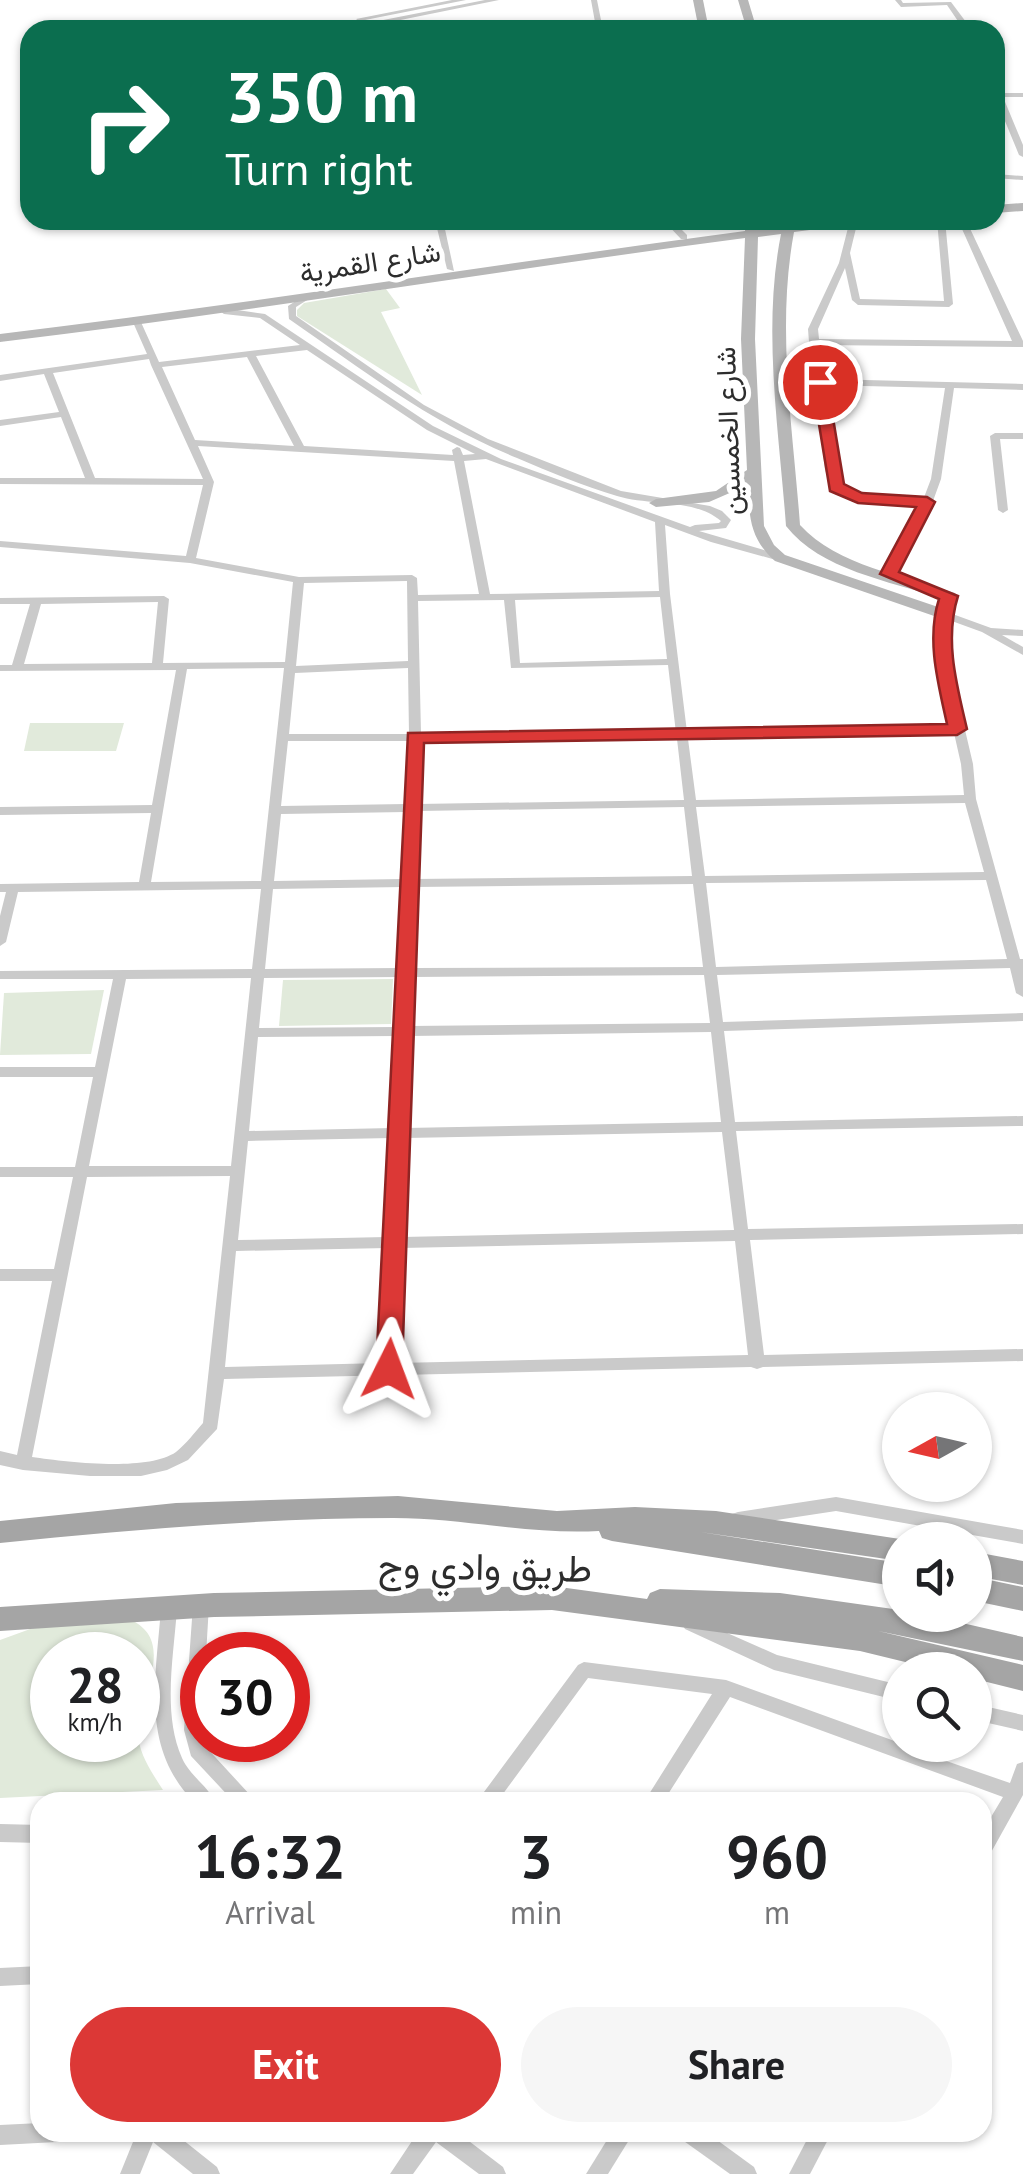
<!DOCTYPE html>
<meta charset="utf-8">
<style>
body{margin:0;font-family:"PT Sans",Vazirmatn,sans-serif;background:#f6f6f6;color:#202124;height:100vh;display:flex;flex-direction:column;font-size:38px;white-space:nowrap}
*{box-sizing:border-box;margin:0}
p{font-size:32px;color:#757577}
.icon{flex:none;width:55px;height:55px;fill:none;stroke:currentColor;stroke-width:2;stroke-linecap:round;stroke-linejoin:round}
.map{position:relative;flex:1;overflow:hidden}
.drawer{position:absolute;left:30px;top:1792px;width:962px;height:350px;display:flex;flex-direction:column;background:#fff;border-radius:30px;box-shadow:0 2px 8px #0004}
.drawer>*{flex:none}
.hud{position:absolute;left:20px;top:20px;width:985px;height:210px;border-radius:30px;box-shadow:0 2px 8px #0004;background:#0b6e4f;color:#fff;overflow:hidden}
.needle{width:65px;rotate:262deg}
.fabs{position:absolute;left:882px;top:1392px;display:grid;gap:20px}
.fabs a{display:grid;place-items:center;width:110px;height:110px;border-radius:50%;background:#fff;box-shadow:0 2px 8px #0004;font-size:50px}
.speed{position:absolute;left:30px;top:1632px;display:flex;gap:20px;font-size:50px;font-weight:700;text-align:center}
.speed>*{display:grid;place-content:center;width:130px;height:130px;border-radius:50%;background:#fff;box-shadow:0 2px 8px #0004;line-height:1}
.speed small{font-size:25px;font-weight:400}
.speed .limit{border:15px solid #d22;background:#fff;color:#111}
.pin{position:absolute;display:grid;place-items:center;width:85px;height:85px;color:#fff;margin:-42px;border:5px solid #fff;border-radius:50%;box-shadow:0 2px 10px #0007}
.me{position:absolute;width:110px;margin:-55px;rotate:3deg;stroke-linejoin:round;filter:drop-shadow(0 0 8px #0008)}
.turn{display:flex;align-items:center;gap:35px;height:210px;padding:0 40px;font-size:45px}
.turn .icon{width:130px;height:130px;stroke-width:2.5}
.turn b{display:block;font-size:70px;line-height:85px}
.eta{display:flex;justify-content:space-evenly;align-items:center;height:170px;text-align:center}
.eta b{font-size:60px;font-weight:700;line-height:70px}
.action{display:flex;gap:20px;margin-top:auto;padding:20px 40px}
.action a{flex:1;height:115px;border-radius:60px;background:#dc3836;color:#fff;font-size:40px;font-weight:700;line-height:115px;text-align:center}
.action a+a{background:#f6f6f6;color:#202124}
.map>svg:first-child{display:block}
.green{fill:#e1eadb;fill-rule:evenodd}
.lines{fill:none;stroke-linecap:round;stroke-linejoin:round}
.street{fill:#cacaca;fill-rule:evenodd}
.secondary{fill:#b7b7b7;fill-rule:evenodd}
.primary{fill:#a5a5a5;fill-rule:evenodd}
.route{fill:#dc3836;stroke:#8f2423;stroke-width:2.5}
.labels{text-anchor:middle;stroke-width:10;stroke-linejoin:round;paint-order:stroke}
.far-street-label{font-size:28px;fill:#2d2d2d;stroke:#fff}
.near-street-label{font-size:38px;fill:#2d2d2d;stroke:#fff}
</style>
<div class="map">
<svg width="1023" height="2174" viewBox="0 0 1023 2174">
<rect width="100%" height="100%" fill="#fff"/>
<g class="green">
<polygon points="386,289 400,308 381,312 422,395 297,316 297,310 304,303"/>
<polygon points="30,723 124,723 116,751 24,751"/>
<polygon points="393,979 391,1024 279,1026 283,980"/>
<polygon points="104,990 91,1054 0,1055 4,993"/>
<path d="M131 1620C180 1643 134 1702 139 1741 141 1757 154 1776 163 1790L0 1798V1640L33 1628ZM52 1655H138V1740H52Z"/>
</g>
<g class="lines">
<g class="street">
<polygon points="452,0 466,0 365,20 368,23 485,0 499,0 366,27 356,19"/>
<polygon points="591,0 597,0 603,30 597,30 596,26 562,30 595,22"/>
<polygon points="895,0 901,0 903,3 951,2 972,30 964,30 947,5 901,7"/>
<polygon points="995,84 998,84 1002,93 1023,93 1023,97 1003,97 1023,145 1023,157 1019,155 995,97"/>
<polygon points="995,174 1023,176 1023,180 995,178"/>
<polygon points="435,220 443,220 454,271 447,269"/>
<polygon points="508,220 519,220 511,224"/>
<polygon points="663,220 672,220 687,235 687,239 681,239"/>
<path d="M850 220H858L850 253 860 299 944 301 937 220H945L953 304 949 307 858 305 852 300 845 268 818 329 819 339 1012 341 958 220H966L1023 341V347L819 345 824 379 1023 384V390L954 388 941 479 925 523 894 574 889 577 884 574 915 523 921 506 858 501 831 487 825 470 809 342 808 329 839 263ZM824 385 945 388 931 479 923 500 860 495 840 485 835 470Z"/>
<path d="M305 295 312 297 296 307V316L424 405 488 439 621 491 710 506 722 511 731 520 726 528 699 531 784 556V560H776L711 542 665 525 670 594 687 732 952 726 938 666 939 612H947L991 628 1023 630V636L1002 635 1023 647V655L982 632 949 620 950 666 973 764 976 799 1020 959H1023V997L1016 993 1010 968 717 975 723 1022 1023 1013V1021L724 1031 735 1122 1023 1116V1126L736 1131 748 1229 1023 1224V1234L750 1240 764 1355 1023 1349V1361L763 1367 757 1369 751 1367 224 1379 217 1429 188 1460 167 1470 141 1476H90L23 1470 0 1465V1451L17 1455 52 1281H0V1269H54L73 1177H0V1167H75L93 1077H0V1067H95L113 979H0V971L252 969 261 889 18 892 6 942 0 946V916L6 892H0V884L139 882 151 813 0 815V807L152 805 176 670 0 671V665H12L30 604H0V598L164 596 169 599 163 663 285 662 293 582 190 563 0 547V541L186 556 203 485 0 484V478H85L61 417 0 426V420L59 412 44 374 0 381V375L147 354 132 320 136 317 140 320 159 362 300 345 260 318 224 314 220 311 224 308 265 314 433 426 501 459 690 527 695 525 719 523 721 521C694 498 649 506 617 496 583 486 550 472 517 458 429 422 366 372 289 319L288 306ZM307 350 427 430 475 454 463 455 460 448 457 447 452 450 453 455 304 446 256 356ZM247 357 294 446 195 440 162 367ZM149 359 151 365 203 479 95 478 53 373ZM198 446 454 461 479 594 418 595 417 578 412 575 299 577 196 558 214 482ZM486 459 655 522 659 591 490 594 464 461ZM407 581 408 661 296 666 304 583ZM660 597 667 659 520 663 515 600ZM504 600 511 668 668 665 676 733 421 734 418 601ZM158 602 152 663 24 664 41 604ZM284 668 261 881 151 882 187 669ZM408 668 409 734H289L295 673ZM954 733 961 764 964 795 696 800 688 739ZM677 739 684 800 418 804 421 741ZM288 741H409L406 804 281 806ZM965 803 984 872 705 876 696 807ZM684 807 692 876 415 879 418 811ZM406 812 403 879 274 881 281 814ZM986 880 1007 959 716 967 706 883ZM693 884 703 967 412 968 415 887ZM403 887 399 968 265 969 273 889ZM704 975 710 1023 410 1026 412 977ZM399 977 396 1027 259 1028 264 978ZM251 978 231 1166H89L126 979ZM711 1032 721 1122 406 1128 409 1036ZM396 1036 392 1128 249 1131 258 1037ZM722 1132 734 1230 402 1237 406 1138ZM391 1138 387 1237 238 1240 248 1141ZM230 1176 203 1423C195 1432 186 1444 176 1452 147 1472 67 1462 32 1457L87 1177ZM735 1241 748 1355 397 1363 401 1248ZM387 1248 382 1363 225 1367 236 1251Z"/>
<polygon points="995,433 1023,433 1023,439 1000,439 1008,510 1003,513 998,510 990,436"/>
<polygon points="836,1497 1023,1530 1023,1544 836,1511 738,1526 732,1524 730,1519 732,1514 738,1512"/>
<polygon points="201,1598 207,1600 209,1605 206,1655 202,1655 202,1740 205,1746 251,1796 254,1802 234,1802 191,1756 184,1730 193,1605 195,1600"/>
<path d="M169 1601 175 1603 177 1608C174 1655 162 1713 182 1758 190 1776 208 1786 215 1802H194C140 1747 156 1678 161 1608L163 1603Z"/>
<polygon points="691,1617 777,1655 900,1685 900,1701 774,1670 685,1629 682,1624 685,1619"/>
<polygon points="584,1662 726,1680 900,1743 900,1745 1010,1783 1017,1764 1023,1762 1023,1795 989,1856 982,1858 982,1832 1003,1797 730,1697 663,1802 644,1802 712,1694 588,1678 497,1802 478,1802 481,1796 578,1665"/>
<polygon points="975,1704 1023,1715 1023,1731 975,1720"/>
<polygon points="0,1824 40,1825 40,1843 0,1842"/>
<polygon points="40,1966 40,1984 0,1986 0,1968"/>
<polygon points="40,2123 40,2132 67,2132 64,2139 57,2142 0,2145 0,2125"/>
<polygon points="137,2132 173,2132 217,2167 220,2174 193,2174 153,2142 140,2174 120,2174"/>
<polygon points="418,2132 457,2132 503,2167 506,2174 479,2174 436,2142 413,2174 390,2174"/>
<polygon points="612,2132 634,2132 608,2174 586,2174"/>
<polygon points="678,2132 706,2132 754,2167 757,2174 730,2174 681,2139"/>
<polygon points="811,2132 832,2132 810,2174 789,2174"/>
</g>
<g class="secondary">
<polygon points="693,0 703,0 709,30 699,30"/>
<polygon points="738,0 748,0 757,30 747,30"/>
<polygon points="1023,203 1023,211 995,213 995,205"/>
<path d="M746 220H758V229L783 226 784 220H796L795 224 863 220 857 224 794 232C776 329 793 428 800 525 837 566 905 576 955 593L957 596 949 617H937L775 561C750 539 749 517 748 485L709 502 656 507 649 503 656 499 716 491 747 470 741 339 745 238C496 271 249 312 0 342V334C249 304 497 264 745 231ZM781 234C762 330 779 429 786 526 820 570 890 581 940 598L938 607 785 555 774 545 764 526 755 339 758 237Z"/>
</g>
<g class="primary">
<path d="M398 1496 557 1511 635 1507 716 1511 900 1539 904 1540H900V1561L700 1532 900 1563V1587L612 1541 602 1538 599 1531C530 1535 463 1518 394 1518 262 1518 131 1530 0 1543V1521L176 1503Z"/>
<polygon points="975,1552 1023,1561 1023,1585 975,1576"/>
<polygon points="975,1577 1023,1587 1023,1611 975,1601"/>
<polygon points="552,1586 647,1599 650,1593 660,1589 780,1593 900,1610 900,1615 927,1615 1023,1637 1023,1661 878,1631 1023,1665 1023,1691 975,1679 975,1670 938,1670 860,1651 552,1610 214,1617 0,1631 0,1607 214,1593"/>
</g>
</g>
<path class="route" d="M820 377 827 382 844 484 862 493 927 497 935 502 899 572 958 596C944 640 957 686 967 729L957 735 424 743 402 1369 398 1376H380L376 1369 408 733 947 724C938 683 926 639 939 599L880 574 916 507 858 503 830 491 812 382Z"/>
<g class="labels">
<g class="far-street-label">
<text transform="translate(370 262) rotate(-9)" y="10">شارع القمرية</text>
<text transform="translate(728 431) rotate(-92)" y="10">شارع الخمسين</text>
</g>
<g class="near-street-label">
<text transform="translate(485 1567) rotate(1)" y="13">طريق وادي وج</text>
</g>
</g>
</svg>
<div class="fabs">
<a><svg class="needle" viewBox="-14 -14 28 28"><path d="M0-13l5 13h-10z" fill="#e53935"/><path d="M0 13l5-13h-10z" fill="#757577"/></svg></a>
<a><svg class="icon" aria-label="sound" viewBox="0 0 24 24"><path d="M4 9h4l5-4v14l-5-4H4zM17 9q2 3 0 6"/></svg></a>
<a><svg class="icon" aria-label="search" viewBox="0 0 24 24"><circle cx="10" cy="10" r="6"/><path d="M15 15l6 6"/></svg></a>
</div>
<div class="speed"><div>28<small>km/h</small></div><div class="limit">30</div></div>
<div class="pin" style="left:820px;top:382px;background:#d93025"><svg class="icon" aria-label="arrive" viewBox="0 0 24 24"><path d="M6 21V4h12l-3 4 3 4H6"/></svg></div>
<svg class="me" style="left:389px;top:1369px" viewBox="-20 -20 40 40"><path d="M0-17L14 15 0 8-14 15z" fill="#dc3836" stroke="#fff" stroke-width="4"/></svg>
<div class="hud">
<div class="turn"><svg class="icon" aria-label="right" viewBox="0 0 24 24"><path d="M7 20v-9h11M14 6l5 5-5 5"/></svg><div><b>350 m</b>Turn right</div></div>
</div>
<section class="drawer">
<div class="eta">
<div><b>16:32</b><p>Arrival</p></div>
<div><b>3</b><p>min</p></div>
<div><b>960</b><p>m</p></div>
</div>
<div class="action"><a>Exit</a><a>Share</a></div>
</section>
</div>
